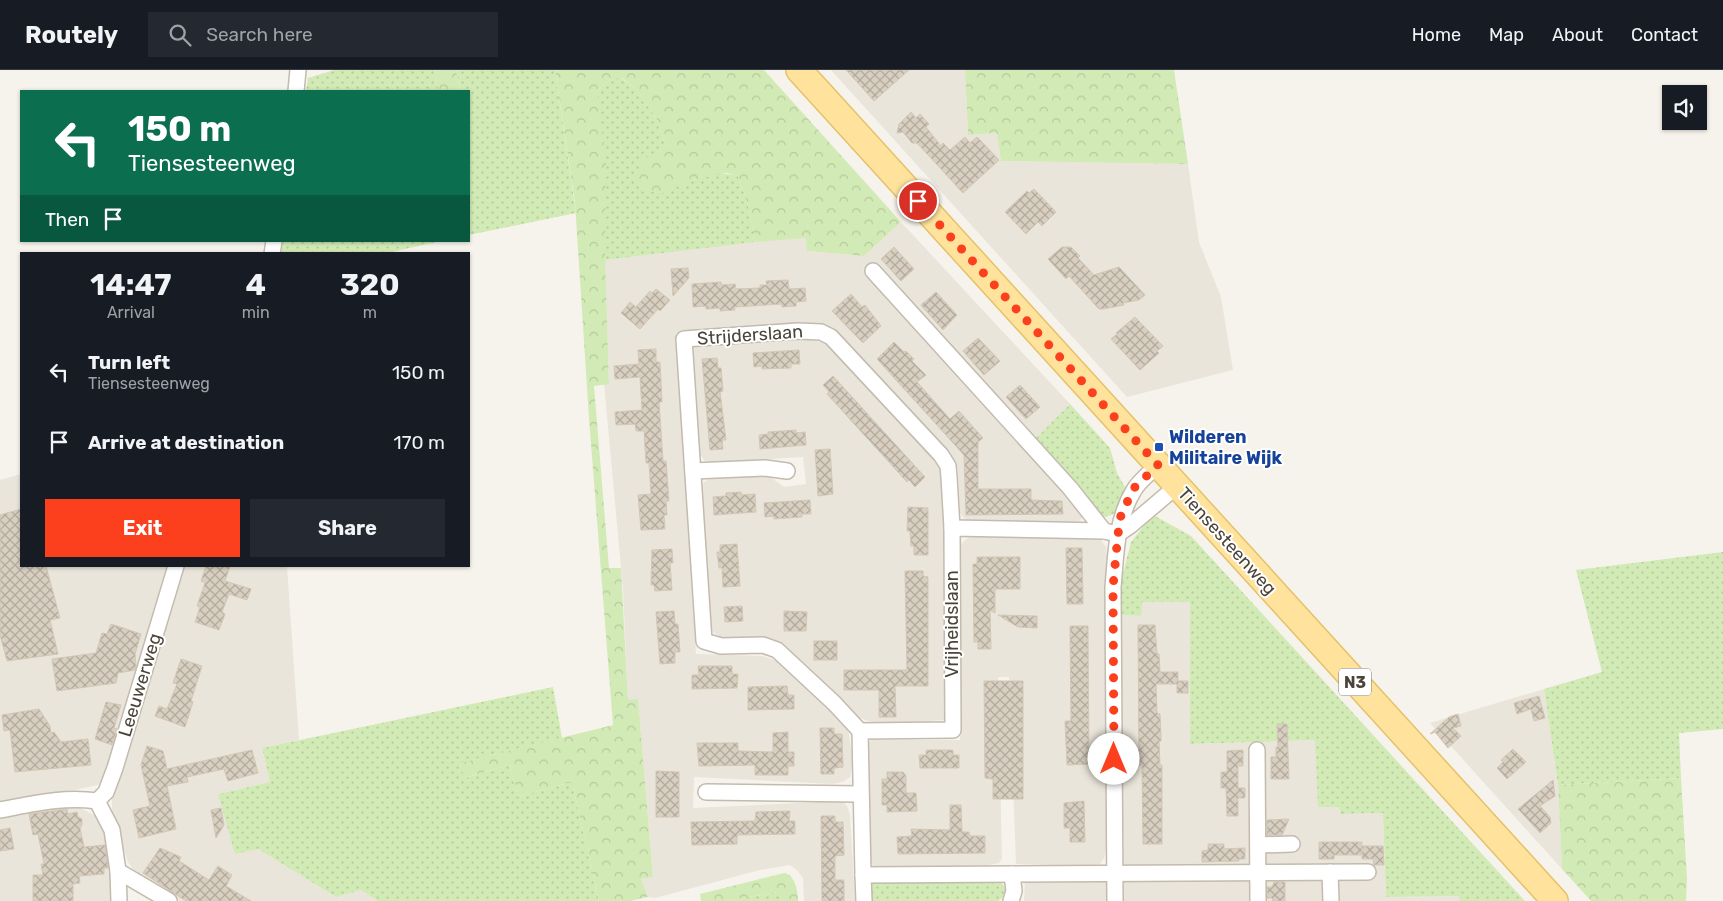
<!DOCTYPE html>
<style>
body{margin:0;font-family:Rubik,sans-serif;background:#242831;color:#f1f3f6;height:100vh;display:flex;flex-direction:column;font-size:19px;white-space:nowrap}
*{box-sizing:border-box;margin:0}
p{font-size:16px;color:#9ea1a6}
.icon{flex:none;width:28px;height:28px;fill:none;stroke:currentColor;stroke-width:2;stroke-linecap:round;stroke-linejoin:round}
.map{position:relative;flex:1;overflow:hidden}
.panel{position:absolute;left:20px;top:182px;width:450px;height:315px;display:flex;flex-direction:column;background:#171b24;border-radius:0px;box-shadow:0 1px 4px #0004}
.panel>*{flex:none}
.hud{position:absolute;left:20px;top:20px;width:450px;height:152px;border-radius:0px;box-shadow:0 1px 4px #0004;background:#0b6e4f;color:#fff;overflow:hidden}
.buttons{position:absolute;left:1662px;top:15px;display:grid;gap:10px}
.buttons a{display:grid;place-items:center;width:45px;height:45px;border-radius:0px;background:#171b24;box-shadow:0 1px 4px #0004;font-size:25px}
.pin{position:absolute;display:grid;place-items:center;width:42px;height:42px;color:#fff;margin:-21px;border:2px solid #fff;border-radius:50%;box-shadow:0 1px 5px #0007}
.me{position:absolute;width:55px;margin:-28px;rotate:0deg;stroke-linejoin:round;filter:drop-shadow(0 0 4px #0008)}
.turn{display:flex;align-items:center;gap:18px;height:105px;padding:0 25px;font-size:22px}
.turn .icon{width:65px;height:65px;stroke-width:2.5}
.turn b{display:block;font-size:35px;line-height:42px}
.then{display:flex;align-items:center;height:48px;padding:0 25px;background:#0003;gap:10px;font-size:19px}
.eta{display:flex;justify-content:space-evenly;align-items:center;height:85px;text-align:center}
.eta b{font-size:30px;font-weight:700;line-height:35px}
.primary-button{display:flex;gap:10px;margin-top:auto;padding:10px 25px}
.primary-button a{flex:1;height:58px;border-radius:0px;background:#fc3f1d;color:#fff;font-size:20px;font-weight:700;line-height:58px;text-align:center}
.primary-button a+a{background:#242831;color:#f1f3f6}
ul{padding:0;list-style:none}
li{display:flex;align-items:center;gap:15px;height:70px;padding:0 25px}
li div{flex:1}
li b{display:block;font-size:19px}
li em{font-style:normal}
header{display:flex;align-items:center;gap:30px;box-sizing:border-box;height:70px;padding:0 25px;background:#171b24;border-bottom:1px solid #363941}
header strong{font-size:24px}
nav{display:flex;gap:28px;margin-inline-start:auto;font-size:18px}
.search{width:350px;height:45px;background:#242831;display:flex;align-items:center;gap:12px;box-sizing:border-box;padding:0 18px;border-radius:0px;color:#9ea1a6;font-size:19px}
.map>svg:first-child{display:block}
.residential{fill:#eae5da}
.grass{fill:url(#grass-dots)}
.forest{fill:url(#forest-crowns)}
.building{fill:url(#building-cross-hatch);stroke:#d3c7b4}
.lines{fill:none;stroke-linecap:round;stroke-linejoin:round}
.street-casing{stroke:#c2bbae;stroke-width:18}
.primary-casing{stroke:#e6c16a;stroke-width:28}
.street{stroke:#fff;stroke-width:15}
.primary{stroke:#ffe39c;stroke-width:25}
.route{stroke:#fc3f1d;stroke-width:9;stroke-dasharray:0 16.2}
.transit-dot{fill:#1a4fb4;stroke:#fff;stroke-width:2}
.labels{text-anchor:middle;stroke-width:4;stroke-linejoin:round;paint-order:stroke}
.shield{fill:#fff;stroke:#817c74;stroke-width:1}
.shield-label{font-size:16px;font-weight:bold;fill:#4b4439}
.street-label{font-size:18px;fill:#4b4439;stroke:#fff}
.transit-label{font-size:18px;font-weight:bold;fill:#164399;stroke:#fff;text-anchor:start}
</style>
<header>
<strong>Routely</strong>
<div class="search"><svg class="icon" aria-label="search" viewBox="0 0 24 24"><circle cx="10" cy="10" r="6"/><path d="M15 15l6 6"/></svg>Search here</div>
<nav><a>Home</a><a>Map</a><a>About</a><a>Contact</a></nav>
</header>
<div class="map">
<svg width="1723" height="831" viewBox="0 0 1723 831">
<defs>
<pattern id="grass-dots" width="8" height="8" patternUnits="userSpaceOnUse" patternTransform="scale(1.25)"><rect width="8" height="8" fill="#d2eab5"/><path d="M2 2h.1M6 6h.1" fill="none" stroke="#b6ca9c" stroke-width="1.8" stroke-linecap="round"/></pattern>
<pattern id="forest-crowns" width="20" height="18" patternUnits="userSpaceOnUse" patternTransform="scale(1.25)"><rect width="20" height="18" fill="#d2eab5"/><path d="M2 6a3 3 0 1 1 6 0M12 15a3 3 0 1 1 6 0" fill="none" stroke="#b6ca9c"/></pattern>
<pattern id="building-cross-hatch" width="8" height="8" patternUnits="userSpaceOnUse" patternTransform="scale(1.25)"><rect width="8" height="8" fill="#d8cfc1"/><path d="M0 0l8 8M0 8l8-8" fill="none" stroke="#b1aa9e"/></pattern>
</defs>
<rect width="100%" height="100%" fill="#f6f3ec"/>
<g class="residential">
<polygon points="831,0 965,0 968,65 997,63 1001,91 1188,94 1199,172 1221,227 1233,300 1127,327"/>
<polygon points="901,152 1070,334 1034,370 872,193 863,200 1056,410 1079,438 1083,446 1080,451 1070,453 970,452 964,448 960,443 958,400 955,391 836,260 819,253 676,263 696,584 762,586 777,591 833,639 848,658 853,693 850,707 843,712 832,714 694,707 693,738 842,731 847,736 850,745 855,831 804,831 803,808 797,800 790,795 760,800 655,828 648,827 641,809 653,807 638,630 628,631 623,519 604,314 609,314 605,190 747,172 807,167 807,181 864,186"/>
<polygon points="790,268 809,269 825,273 921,374 934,389 941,402 944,451 944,650 882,654 868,651 856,646 783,576 775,571 725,570 713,562 709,552 700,422 704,412 713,407 766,404 784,417 806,414 803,387 719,392 705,391 698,382 691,281 698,274"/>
<polygon points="21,404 21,496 171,496 104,707 98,715 84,718 0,734 0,410"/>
<polygon points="1094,466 1101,470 1106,477 1107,487 1108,770 1104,788 1100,794 1091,796 1016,794 1009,607 998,607 1002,789 999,793 989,795 886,798 873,796 870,790 866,674 872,670 960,670 958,481 962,473 969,467"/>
<polygon points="183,496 287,496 299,670 262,678 270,712 218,724 258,779 336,827 361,820 378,831 180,831 146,811 133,799 128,792 112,744 112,725"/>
<polygon points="1141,532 1190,532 1190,674 1315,670 1339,737 1340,744 1383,743 1386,827 1460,826 1460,831 1124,831 1121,545 1141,546"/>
<polygon points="1544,619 1558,715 1562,799 1430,653"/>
<polygon points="58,734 76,736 96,746 105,761 112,799 113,831 0,831 0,746"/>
<polygon points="1025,810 1106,811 1106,831 1024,831"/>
</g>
<g class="grass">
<polygon points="334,0 434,0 439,21 306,21 308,8"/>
<polygon points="456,0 555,0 576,143 469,165 469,21 451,21 460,20"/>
<path d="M611 8H621L636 19 659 52 665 75 662 123C685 113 713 99 738 106 746 127 753 149 754 172L605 190 597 21Z"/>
<polygon points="283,171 441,171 383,184 281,184"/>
<polygon points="1070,334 1110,378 1117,403 1125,417 1114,444 1106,447 1101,446 1034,370"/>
<polygon points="1155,446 1191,466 1525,831 1460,831 1459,826 1386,827 1383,743 1340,744 1339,737 1318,737 1315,670 1190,674 1190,532 1142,532 1141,546 1121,545 1120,515 1131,472 1150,448"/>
<polygon points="1723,482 1723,659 1679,663 1681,708 1558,715 1544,619 1602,602 1576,500"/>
<polygon points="553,617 562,668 460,693 465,708 509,695 519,726 572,712 599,831 378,831 361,820 336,827 258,779 235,784 218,724 270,712 262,678"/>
<path d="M875 812H1000C1008 818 1007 826 998 831H866L869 816Z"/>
<polygon points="778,822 783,831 725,831"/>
</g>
<g class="forest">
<polygon points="434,0 456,0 460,20 439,21"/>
<path d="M555 0H764L901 152 864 186 807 181 806 168 754 172C753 150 746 127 738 106L727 103 693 110 662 123 642 121 635 108 642 91 665 75 659 52 636 19 622 8H611L597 21 606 93 605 182 609 314 594 316 609 498H621L628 630 638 629 653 807 641 809 648 827 630 831H599L572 712 519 726 509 695 464 708 460 693 613 655 589 348 575 133Z"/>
<polygon points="965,0 1174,0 1188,94 1001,91 997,63 968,65"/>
<polygon points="1681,708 1687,809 1686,831 1591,831 1562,799 1558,715"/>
<path d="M784 803C795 804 798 821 798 831H783L778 822 725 831H701L700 824Z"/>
</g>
<g class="building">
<polygon points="846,0 909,0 874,31"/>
<polygon points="911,42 916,48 920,44 929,54 926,57 941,76 943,73 950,80 965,67 970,73 977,67 999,90 963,123 917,73 912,73 903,62 897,63 899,54"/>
<polygon points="1034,119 1056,142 1042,156 1038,152 1026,164 1005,142 1027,121 1029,123"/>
<polygon points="894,177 914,199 901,211 881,189"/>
<polygon points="1062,177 1071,177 1080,186 1078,188 1094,205 1119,197 1145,225 1139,230 1123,233 1124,235 1103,239 1099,239 1069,206 1066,209 1048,189"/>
<polygon points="688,198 689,208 673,226 671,199"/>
<polygon points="788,210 789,219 805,218 806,231 796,232 796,236 782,237 782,234 734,237 735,240 720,241 720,238 706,239 706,236 693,237 692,214 721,212 722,215 735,214 736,219 760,218 760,215 767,215 766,211"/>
<polygon points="656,219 670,230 660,241 658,239 640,259 621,243 630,232 636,237 650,221 652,223"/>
<polygon points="936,222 957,245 943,260 921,235"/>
<polygon points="851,224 862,237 865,235 881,256 863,273 832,241"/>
<polygon points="1135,247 1163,276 1157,281 1159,283 1140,300 1111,269 1117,264 1116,263"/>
<polygon points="978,268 1000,291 984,305 963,281"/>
<polygon points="894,272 904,282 906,281 914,289 912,291 926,305 917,312 950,349 959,341 983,368 978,372 978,419 1031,419 1031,430 1062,431 1063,444 966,445 964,385 877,289"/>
<polygon points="656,279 656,292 660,292 662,332 659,332 663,391 666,391 669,431 666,431 667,445 664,445 665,459 641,460 638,425 651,424 649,393 646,393 644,361 636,361 635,354 616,355 615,342 642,340 640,307 615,309 614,296 639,294 638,280"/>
<polygon points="799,280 800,294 791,294 791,298 762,299 762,296 754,297 753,283"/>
<polygon points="717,288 718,298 721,298 723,321 720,322 726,370 722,370 723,379 710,380 702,289"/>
<polygon points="833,306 925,407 915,417 909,410 907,412 827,324 829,322 823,315"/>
<polygon points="1020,315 1040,337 1026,349 1006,327"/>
<polygon points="796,360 796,363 805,362 806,375 760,379 759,365 768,364 768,362"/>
<polygon points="830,379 833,424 818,426 815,380"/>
<polygon points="741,422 742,425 755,424 756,442 714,445 713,427 726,426 726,423"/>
<polygon points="810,430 811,444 802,444 802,447 774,449 774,446 765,447 764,433"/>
<polygon points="908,437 928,438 928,485 914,485 914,476 911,476 910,461 907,461"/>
<polygon points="21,439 21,496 46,496 60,548 50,550 58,584 7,591 0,565 0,445"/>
<polygon points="737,474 740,516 723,517 722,498 719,498 717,482 720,482 720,475"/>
<polygon points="1066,478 1082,478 1083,534 1067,534"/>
<polygon points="672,479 673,493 670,493 672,520 655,521 654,515 651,515 652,480"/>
<polygon points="977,487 1020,487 1020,519 995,519 995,543 990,540 991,579 978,579 978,572 974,572 973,494 977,494"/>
<polygon points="206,496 230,496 225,511 251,519 247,530 229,524 222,542 225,544 219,560 195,552 200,537 197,536 205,513 201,511"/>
<polygon points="905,501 923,501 923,506 928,507 928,616 895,616 896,647 879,647 879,620 844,620 844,600 907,600"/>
<polygon points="742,536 743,551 725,552 724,537"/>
<polygon points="674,541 675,554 678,554 680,582 675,582 675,593 660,594 656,542"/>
<polygon points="784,541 807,542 806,561 784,561"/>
<polygon points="998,545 1037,546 1037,558 1018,557"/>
<polygon points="111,554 141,564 135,584 136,596 135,600 118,603 116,613 57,621 52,589 96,583 102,563 107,564"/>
<polygon points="1138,555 1155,555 1157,584 1159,584 1160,602 1178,602 1178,611 1188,611 1188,623 1177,623 1177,614 1156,614 1157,643 1160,644 1161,665 1161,671 1159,671 1160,695 1162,695 1162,774 1143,774 1142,695 1139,695"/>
<polygon points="1070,556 1088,556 1089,694 1067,695 1065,651 1071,651"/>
<rect x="814" y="571" width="23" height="19"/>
<polygon points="181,589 202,596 191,631 193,632 185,657 155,646 159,636 167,639 177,614 173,613"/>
<polygon points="698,596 732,596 732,604 738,604 737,618 692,619 692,605 699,605"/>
<polygon points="984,611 1023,611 1023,729 993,729 993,709 985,708"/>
<polygon points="787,616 788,625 794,625 794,639 748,640 748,617"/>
<polygon points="1539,626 1545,648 1534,651 1531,639 1517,644 1514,633"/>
<polygon points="106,632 121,635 114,658 117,659 112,675 95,669"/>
<polygon points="39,639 50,656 51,663 54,662 61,672 88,669 91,695 15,702 10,660 4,661 2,645"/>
<polygon points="1458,644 1461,656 1453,658 1461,666 1448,678 1435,662 1430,664 1449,647"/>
<polygon points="1277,654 1287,654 1289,709 1271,709 1271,687 1276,687 1276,677 1278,677"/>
<polygon points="820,658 834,658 834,664 842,664 843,697 834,698 834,704 821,704"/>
<polygon points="788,662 788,682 794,682 794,696 788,696 788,705 755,705 755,695 699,696 697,673 738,673 738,681 773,682 773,663"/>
<polygon points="147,676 163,681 167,699 252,680 258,703 228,711 224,699 187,707 188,712 167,716 176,759 139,768 133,740 150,736 141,695"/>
<polygon points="1513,679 1526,692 1507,709 1497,698 1503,692 1501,690"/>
<polygon points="926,680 953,680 953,685 959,685 959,698 920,698 919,685 926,685"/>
<polygon points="1243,680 1243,696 1238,696 1238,718 1245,718 1245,728 1238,728 1238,746 1227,746 1226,718 1221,718 1221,702 1227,702 1227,681"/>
<polygon points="656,701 679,702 679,747 656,747"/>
<polygon points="887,702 903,702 906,706 906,723 916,723 917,741 887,742 887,735 882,735 882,709 887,709"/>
<polygon points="1553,710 1555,726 1540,736 1550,747 1551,753 1540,763 1518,739"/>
<polygon points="1084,731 1085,772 1070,772 1070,758 1064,758 1064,733"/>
<polygon points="950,735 961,735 962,762 969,762 970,766 985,766 985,783 898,784 897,767 912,766 911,759 950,760"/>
<polygon points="221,738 224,755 216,768 211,740"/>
<polygon points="67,739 68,744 77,742 78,747 82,749 82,755 80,758 84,777 105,775 108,798 104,798 104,804 79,806 80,813 73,814 73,831 33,831 33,805 43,805 41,794 44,794 38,764 33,765 29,744"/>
<polygon points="790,741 789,751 795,751 795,764 737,765 737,774 692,775 691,752 755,751 756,742"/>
<polygon points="821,746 835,746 835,752 843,752 844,785 835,786 835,810 844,810 844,831 822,831"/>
<polygon points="1289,749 1282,765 1267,765 1267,750"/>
<polygon points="10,758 14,779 0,781 0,760"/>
<polygon points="1319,772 1362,772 1361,785 1334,785 1334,789 1319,789"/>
<polygon points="1208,774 1224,774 1224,779 1245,778 1245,789 1239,789 1239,791 1202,792 1202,781 1208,780"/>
<polygon points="1362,776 1383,776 1384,795 1374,795 1373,789 1362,789"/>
<polygon points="160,778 181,787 179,791 209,810 218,796 232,805 226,816 251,831 186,831 143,803"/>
<polygon points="1274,812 1285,812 1285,831 1273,831 1272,828 1267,828 1267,817 1272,817"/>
</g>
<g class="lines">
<g class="street-casing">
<g id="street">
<polyline points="296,21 298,0"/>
<polyline points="272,184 274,171"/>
<polyline points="873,201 1070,418 1104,461"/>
<polyline points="693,401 765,398 787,401"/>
<polyline points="1118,464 1131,455 1177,416"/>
<polyline points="860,661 834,633 777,580 763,575 721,576 704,571 684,269 798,261 821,262 831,267 941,385 948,396 949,407 952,458"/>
<polyline points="860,661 863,805 1368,802"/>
<polyline points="860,661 953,660 952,458 1104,461 1118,464"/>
<polyline points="1257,680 1258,831"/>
<polyline points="706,722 860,724"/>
<polyline points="97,731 106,722 115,698 176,496"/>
<path d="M0 740C32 734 64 726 97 731L112 760 118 801 119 831"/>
<polyline points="1258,775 1292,774"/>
<polyline points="118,801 169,831"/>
<polyline points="1330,802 1331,831"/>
<polyline points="863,805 864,831"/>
<polyline points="1011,831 1014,821 1012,804"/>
<path d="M1115 831 1113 517C1116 484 1116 449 1134 420 1139 411 1150 403 1158 395"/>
</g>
</g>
<g class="primary-casing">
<polyline id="primary" points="799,0 1555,831"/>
</g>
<use href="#street" class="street"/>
<use href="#primary" class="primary"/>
</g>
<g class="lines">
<polyline class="route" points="918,131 1158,395 1134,418 1121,445 1118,464 1113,517 1114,689"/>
</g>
<rect class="transit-dot" x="1154" y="372" width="10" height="10" rx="2.5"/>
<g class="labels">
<rect class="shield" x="1339" y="598.5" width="32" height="27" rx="4"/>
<g class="shield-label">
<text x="1355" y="618">N3</text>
</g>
<g class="street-label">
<text transform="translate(750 265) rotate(-4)" y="6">Strijderslaan</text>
<text transform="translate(1227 471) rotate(48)" y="6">Tiensesteenweg</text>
<text transform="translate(952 554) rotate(-90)" y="6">Vrijheidslaan</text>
<text transform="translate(140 615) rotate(-73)" y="6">Leeuwerweg</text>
</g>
<g class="transit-label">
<text x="1169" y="373">Wilderen<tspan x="1169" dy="21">Militaire Wijk</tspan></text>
</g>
</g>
</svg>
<div class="buttons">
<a><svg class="icon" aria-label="sound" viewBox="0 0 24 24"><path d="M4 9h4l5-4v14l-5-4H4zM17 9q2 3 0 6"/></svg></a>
</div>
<div class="pin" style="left:918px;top:131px;background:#d93025"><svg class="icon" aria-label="arrive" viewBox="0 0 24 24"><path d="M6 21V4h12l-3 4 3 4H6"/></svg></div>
<svg class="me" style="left:1114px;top:689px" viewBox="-20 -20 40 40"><circle r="19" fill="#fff"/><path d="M0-13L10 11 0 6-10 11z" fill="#fc3f1d"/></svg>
<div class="hud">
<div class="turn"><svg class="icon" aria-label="left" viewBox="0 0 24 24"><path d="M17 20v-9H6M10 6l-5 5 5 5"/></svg><div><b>150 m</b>Tiensesteenweg</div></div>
<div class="then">Then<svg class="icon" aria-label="arrive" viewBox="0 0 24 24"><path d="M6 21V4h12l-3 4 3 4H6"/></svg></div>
</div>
<section class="panel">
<div class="eta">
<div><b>14:47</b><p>Arrival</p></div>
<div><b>4</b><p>min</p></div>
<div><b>320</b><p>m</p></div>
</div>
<ul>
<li><svg class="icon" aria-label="left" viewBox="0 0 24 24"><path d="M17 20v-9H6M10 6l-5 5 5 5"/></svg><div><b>Turn left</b><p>Tiensesteenweg</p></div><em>150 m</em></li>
<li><svg class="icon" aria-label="arrive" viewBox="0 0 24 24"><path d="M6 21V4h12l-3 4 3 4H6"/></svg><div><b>Arrive at destination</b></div><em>170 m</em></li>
</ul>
<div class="primary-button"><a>Exit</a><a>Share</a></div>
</section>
</div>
